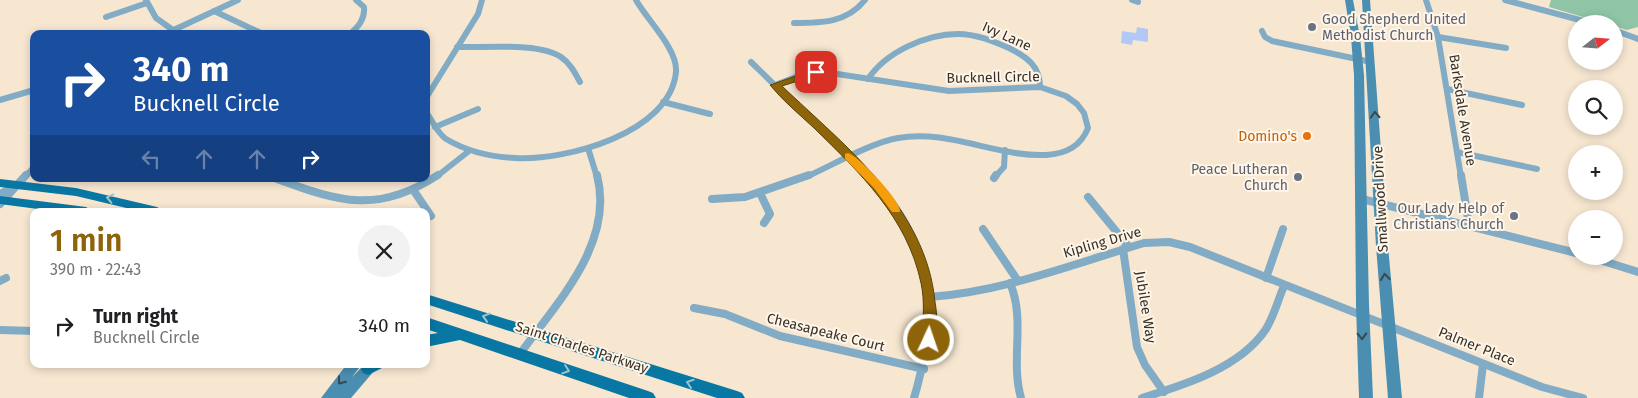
<!DOCTYPE html>
<meta charset="utf-8">
<style>
body{margin:0;font-family:"Fira Sans",sans-serif;background:#f2f2f2;color:#202124;height:100vh;display:flex;flex-direction:column;font-size:19px;white-space:nowrap}
*{box-sizing:border-box;margin:0}
p{font-size:16px;color:#757577}
.icon{flex:none;width:28px;height:28px;fill:none;stroke:currentColor;stroke-width:2;stroke-linecap:round;stroke-linejoin:round}
.map{position:relative;flex:1;overflow:hidden}
.panel{position:absolute;left:30px;top:208px;width:400px;height:160px;display:flex;flex-direction:column;background:#fff;border-radius:10px;box-shadow:0 2px 8px #0003}
.panel>*{flex:none}
.hud{position:absolute;left:30px;top:30px;width:400px;height:152px;border-radius:10px;box-shadow:0 2px 8px #0003;background:#1a4fa0;color:#fff;overflow:hidden}
.needle{width:32px;rotate:73deg}
.tools{position:absolute;left:1568px;top:15px;display:grid;gap:10px}
.tools a{display:grid;place-items:center;width:55px;height:55px;border-radius:50%;background:#fff;box-shadow:0 2px 8px #0003;font-size:25px}
.pin{position:absolute;display:grid;place-items:center;width:42px;height:42px;color:#fff;margin:-21px;border-radius:10px;box-shadow:0 2px 8px #0006}
.me{position:absolute;width:55px;margin:-28px;rotate:3deg;stroke-linejoin:round;filter:drop-shadow(0 0 4px #0008)}
.turn{display:flex;align-items:center;gap:18px;height:105px;padding:0 20px;font-size:22px}
.turn .icon{width:65px;height:65px;stroke-width:2.5}
.turn b{display:block;font-size:35px;line-height:42px}
.lanes{display:flex;align-items:center;height:48px;padding:0 20px;background:#0003;justify-content:center;gap:25px;direction:ltr}
.lanes .off{opacity:.35}
.round{display:grid;place-items:center;flex:none;width:52px;height:52px;border-radius:26px;background:#f2f2f2}
.overview{display:flex;align-items:center;justify-content:space-between;height:85px;padding:0 20px}
h1{font-size:30px;font-weight:600;line-height:38px;color:#8e640a}
ul{padding:0;list-style:none}
li{display:flex;align-items:center;gap:15px;height:65px;padding:0 20px}
li div{flex:1}
li b{display:block;font-size:19px}
li em{font-style:normal}
.map>svg:first-child{display:block}
.forest{fill:#90c4a6}
.water{fill:#b2c9f7}
.lines{fill:none;stroke-linecap:round;stroke-linejoin:round}
.street-far1{stroke:#82acc5;stroke-width:6}
.street{stroke:#82acc5;stroke-width:8}
.secondary{fill:#4a8eb2;fill-rule:evenodd}
.primary{fill:#0977a3;fill-rule:evenodd}
.oneway{stroke:#3b484a}
.oneway2{stroke:#9dc3cc}
.route{fill:#8e640a;stroke:#5c4106}
.slow{fill:#f59e0b}
.worship-dot{fill:#6b7280;stroke:#fff5e8;stroke-width:2}
.food-dot{fill:#e8710a;stroke:#fff5e8;stroke-width:2}
.labels{text-anchor:middle;stroke-width:4;stroke-linejoin:round;paint-order:stroke}
.worship-label{font-size:14px;fill:#5b616d;stroke:#fff5e8;text-anchor:end}
.street-label{font-size:14px;fill:#363027;stroke:#fff5e8}
.food-label{font-size:14px;fill:#c56008;stroke:#fff5e8;text-anchor:end}
</style>
<div class="map">
<svg width="1638" height="398" viewBox="0 0 1638 398">
<rect width="100%" height="100%" fill="#f7e7d1"/>
<polygon class="forest" points="1551,0 1638,0 1638,27 1627,30 1549,7"/>
<polygon class="water" points="1137,27 1148,29 1148,42 1133,40 1132,45 1121,43 1122,31 1136,33"/>
<g class="lines">
<g class="street-far1">
<polyline points="146,0 156,18 173,30"/>
<polyline points="1132,0 1138,2"/>
<polyline points="1426,0 1438,37 1461,177"/>
<polyline points="1505,0 1595,24"/>
<polyline points="214,11 263,34"/>
<polyline points="106,17 147,3"/>
<path d="M794 23C821 23 847 23 865 0"/>
<polyline points="1614,30 1638,39"/>
<polyline points="1262,31 1265,37 1272,41 1371,62"/>
<polyline points="165,34 238,0"/>
<path d="M350 34C359 26 365 19 364 7L356 0"/>
<polyline points="1438,37 1506,48"/>
<path d="M457 47C484 48 539 42 561 57 570 63 575 73 580 82"/>
<polyline points="751,62 869,177"/>
<path d="M868 79C886 52 926 34 958 34 976 34 993 41 1009 48 1027 57 1040 66 1040 87"/>
<path d="M775 85 801 75 824 72 949 91 1040 87 1066 96 1077 104 1084 113 1088 128C1081 146 1065 154 1046 155 996 157 948 129 898 138 870 143 833 165 806 177"/>
<polyline points="1447,89 1522,105"/>
<polyline points="426,98 478,14 482,0"/>
<polyline points="0,100 34,90"/>
<polyline points="663,102 710,114"/>
<path d="M426 112C432 120 438 134 446 139 468 152 490 157 515 158 566 161 670 133 676 72 678 49 647 20 636 0"/>
<polyline points="435,127 478,109"/>
<polyline points="588,148 597,177"/>
<polyline points="1457,152 1537,169"/>
<polyline points="25,177 34,167"/>
<polyline points="436,177 469,151"/>
<polyline points="995,177 1004,167 1005,150"/>
</g>
<g class="street">
<path d="M868 175C934 241 939 313 914 398"/>
<polyline points="1461,175 1469,225"/>
<polyline points="994,178 996,175"/>
<path d="M277 179C340 202 378 214 438 175"/>
<polyline points="414,191 431,216"/>
<polyline points="760,193 770,214 764,223"/>
<polyline points="0,194 12,188"/>
<polyline points="1088,197 1129,247"/>
<polyline points="712,199 745,197 809,175"/>
<polyline points="1362,199 1576,253"/>
<polyline points="0,204 26,175"/>
<polyline points="983,229 1018,281"/>
<polyline points="1123,249 1137,347 1145,365 1164,392"/>
<polyline points="1587,256 1638,272"/>
<polyline points="1266,278 1283,229"/>
<polyline points="0,281 6,278"/>
<path d="M1010 283C1026 321 1010 359 1021 398"/>
<path d="M929 297C1002 292 1074 264 1144 243L1169 242 1190 247 1542 387 1583 398"/>
<polyline points="694,308 725,314 780,336 924,369"/>
<polyline points="0,330 34,331"/>
<path d="M520 354C556 303 615 244 597 175"/>
<path d="M1142 398C1184 385 1240 368 1266 329 1274 316 1278 300 1284 286"/>
<polyline points="1479,398 1483,364"/>
</g>
<g class="secondary">
<polygon points="1345,0 1353,0 1360,37 1364,75 1369,305 1373,398 1359,398 1356,305 1354,75 1351,37"/>
<polygon points="1362,0 1370,0 1388,246 1402,398 1388,398 1376,246"/>
<polygon points="347,364 362,364 352,377 365,364 380,364 351,398 321,398"/>
</g>
<g class="primary">
<polygon points="0,179 76,188 157,207 163,211 139,211 76,196 0,187"/>
<polygon points="0,196 86,207 92,211 53,211 0,204"/>
<polygon points="426,294 737,391 742,393 745,398 717,398 426,304"/>
<polygon points="426,317 648,391 653,393 656,398 629,398 460,340 426,347 426,335 438,333 426,329"/>
<polygon points="364,364 384,364 382,368 368,375 363,373 361,369"/>
</g>
</g>
<defs><path id="oneway-chevron" d="M-2-3.5L2.5 0L-2 3.5" fill="none" stroke-width="1.6" stroke-linecap="round" stroke-linejoin="round" transform="scale(1.25)"/></defs>
<g class="oneway">
<use href="#oneway-chevron" transform="translate(1375 115) rotate(-93)"/>
<use href="#oneway-chevron" transform="translate(1385 277) rotate(-96)"/>
<use href="#oneway-chevron" transform="translate(1362 336) rotate(88)"/>
<use href="#oneway-chevron" transform="translate(341 381) rotate(128)"/>
</g>
<g class="oneway2">
<use href="#oneway-chevron" transform="translate(110 198) rotate(-167)"/>
<use href="#oneway-chevron" transform="translate(486 317) rotate(-163)"/>
<use href="#oneway-chevron" transform="translate(566 370) rotate(19)"/>
<use href="#oneway-chevron" transform="translate(690 383) rotate(-161)"/>
</g>
<path class="route" d="M816 69 820 70V74L782 86C846 147 926 208 935 302 937 314 939 333 933 344H924L922 340C923 321 925 301 921 283 907 217 860 173 814 128 799 114 783 101 770 85Z"/>
<path class="slow" d="M848 153C859 156 903 203 900 212H892L874 188 845 159V154Z"/>
<g class="worship-dot">
<circle cx="1312" cy="27" r="5"/>
<circle cx="1298" cy="177" r="5"/>
<circle cx="1514" cy="216" r="5"/>
</g>
<circle class="food-dot" cx="1307" cy="136" r="5"/>
<g class="labels">
<g class="worship-label">
<text x="1322" y="24" text-anchor="start">Good Shepherd United<tspan x="1322" dy="16">Methodist Church</tspan></text>
<text x="1288" y="174">Peace Lutheran<tspan x="1288" dy="16">Church</tspan></text>
<text x="1504" y="213">Our Lady Help of<tspan x="1504" dy="16">Christians Church</tspan></text>
</g>
<g class="street-label">
<text transform="translate(1007 36) rotate(24)" y="5">Ivy Lane</text>
<text transform="translate(993 77) rotate(-1)" y="5">Bucknell Circle</text>
<text transform="translate(1463 110) rotate(81)" y="5">Barksdale Avenue</text>
<text transform="translate(1380 199) rotate(-93)" y="5">Smallwood Drive</text>
<text transform="translate(1102 242) rotate(-16)" y="5">Kipling Drive</text>
<text transform="translate(1146 307) rotate(81)" y="5">Jubilee Way</text>
<text transform="translate(826 332) rotate(14)" y="5">Cheasapeake Court</text>
<text transform="translate(1477 346) rotate(22)" y="5">Palmer Place</text>
<text transform="translate(582 347) rotate(18)" y="5">Saint Charles Parkway</text>
</g>
<g class="food-label">
<text x="1297" y="141">Domino's</text>
</g>
</g>
</svg>
<div class="tools">
<a><svg class="needle" viewBox="-14 -14 28 28"><path d="M0-13l5 13h-10z" fill="#e53935"/><path d="M0 13l5-13h-10z" fill="#757577"/></svg></a>
<a><svg class="icon" aria-label="search" viewBox="0 0 24 24"><circle cx="10" cy="10" r="6"/><path d="M15 15l6 6"/></svg></a>
<a>+</a>
<a>−</a>
</div>
<div class="pin" style="left:816px;top:72px;background:#d93025"><svg class="icon" aria-label="arrive" viewBox="0 0 24 24"><path d="M6 21V4h12l-3 4 3 4H6"/></svg></div>
<svg class="me" style="left:929px;top:340px" viewBox="-20 -20 40 40"><circle r="17" fill="#8e640a" stroke="#fff" stroke-width="3"/><path d="M0-11L8 9 0 5-8 9z" fill="#fff"/></svg>
<div class="hud">
<div class="turn"><svg class="icon" aria-label="right" viewBox="0 0 24 24"><path d="M7 20v-9h11M14 6l5 5-5 5"/></svg><div><b>340 m</b>Bucknell Circle</div></div>
<div class="lanes"><svg class="icon off" aria-label="left" viewBox="0 0 24 24"><path d="M17 20v-9H6M10 6l-5 5 5 5"/></svg><svg class="icon off" aria-label="ahead" viewBox="0 0 24 24"><path d="M12 20V5M6 11l6-6 6 6"/></svg><svg class="icon off" aria-label="ahead" viewBox="0 0 24 24"><path d="M12 20V5M6 11l6-6 6 6"/></svg><svg class="icon" aria-label="right" viewBox="0 0 24 24"><path d="M7 20v-9h11M14 6l5 5-5 5"/></svg></div>
</div>
<section class="panel">
<div class="overview"><div><h1>1 min</h1><p>390 m · 22:43</p></div><a class="round"><svg class="icon" aria-label="close" viewBox="0 0 24 24"><path d="M6 6l12 12M18 6L6 18"/></svg></a></div>
<ul>
<li><svg class="icon" aria-label="right" viewBox="0 0 24 24"><path d="M7 20v-9h11M14 6l5 5-5 5"/></svg><div><b>Turn right</b><p>Bucknell Circle</p></div><em>340 m</em></li>
</ul>
</section>
</div>
